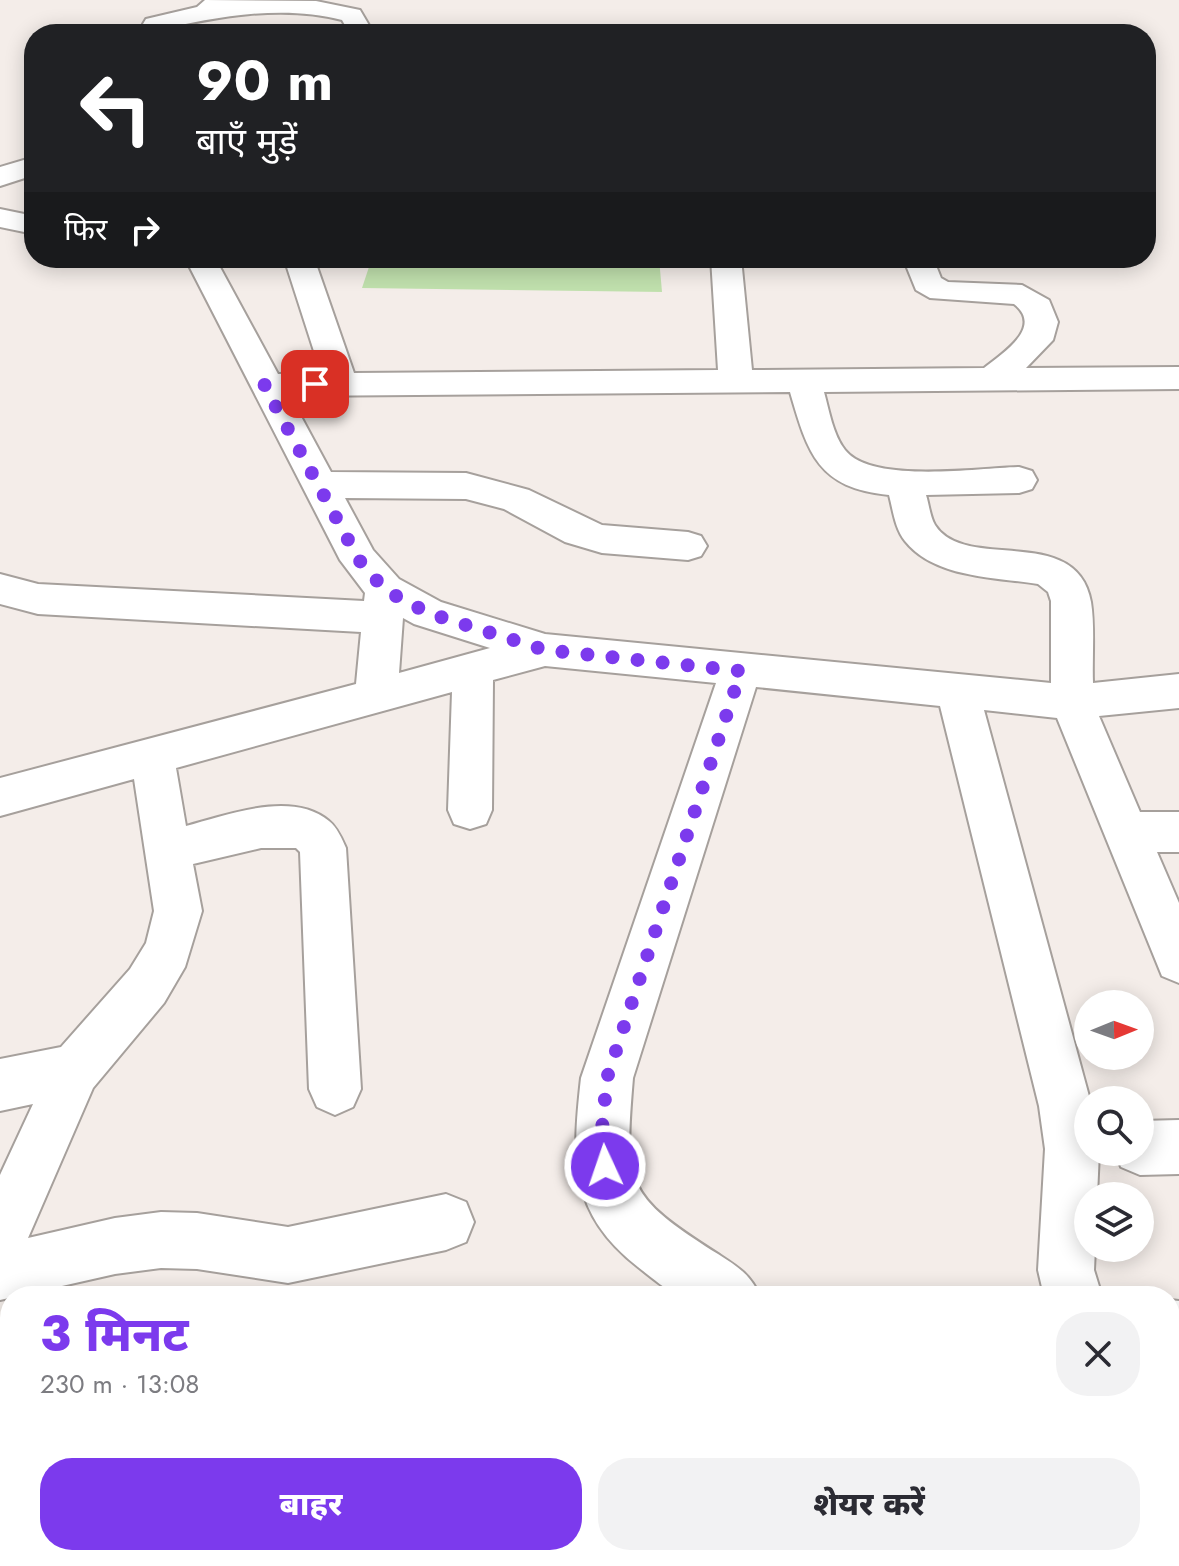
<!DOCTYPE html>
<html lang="hi">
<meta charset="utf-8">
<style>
body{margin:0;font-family:Jost,"Noto Sans Devanagari",sans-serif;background:#f2f2f3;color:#2b2b33;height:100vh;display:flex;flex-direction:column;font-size:30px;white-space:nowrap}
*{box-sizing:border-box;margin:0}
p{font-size:26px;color:#7c7c81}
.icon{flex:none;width:44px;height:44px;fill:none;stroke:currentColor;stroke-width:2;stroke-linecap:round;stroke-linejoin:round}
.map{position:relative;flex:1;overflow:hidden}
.side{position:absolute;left:0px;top:1286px;width:1180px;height:280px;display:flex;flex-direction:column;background:#fff;border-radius:32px 32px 0 0;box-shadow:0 4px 20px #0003}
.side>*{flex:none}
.guide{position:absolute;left:24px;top:24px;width:1132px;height:244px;border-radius:32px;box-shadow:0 4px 20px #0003;background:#202124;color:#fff;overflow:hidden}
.needle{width:52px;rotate:89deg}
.buttons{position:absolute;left:1074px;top:990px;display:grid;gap:16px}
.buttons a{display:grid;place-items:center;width:80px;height:80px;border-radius:50%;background:#fff;box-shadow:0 4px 20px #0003;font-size:40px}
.pin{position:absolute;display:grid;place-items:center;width:68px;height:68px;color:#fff;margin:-34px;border-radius:16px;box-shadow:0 4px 12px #0006}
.me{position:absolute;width:88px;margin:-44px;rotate:357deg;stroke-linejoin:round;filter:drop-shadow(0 0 6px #0008)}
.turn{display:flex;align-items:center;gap:28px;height:168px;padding:0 40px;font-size:36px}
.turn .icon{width:104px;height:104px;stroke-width:2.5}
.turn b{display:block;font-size:56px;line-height:68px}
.then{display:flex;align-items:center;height:76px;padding:0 40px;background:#0003;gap:16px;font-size:30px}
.round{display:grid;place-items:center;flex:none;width:84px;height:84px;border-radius:32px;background:#f2f2f3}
.overview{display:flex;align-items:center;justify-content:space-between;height:136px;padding:0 40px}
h1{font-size:48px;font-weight:800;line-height:60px;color:#7c3aed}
.button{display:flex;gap:16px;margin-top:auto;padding:16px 40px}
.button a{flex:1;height:92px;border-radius:32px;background:#7c3aed;color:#fff;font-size:32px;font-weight:800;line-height:92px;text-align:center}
.button a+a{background:#f2f2f3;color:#2b2b33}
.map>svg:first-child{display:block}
.green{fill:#c0e0ad}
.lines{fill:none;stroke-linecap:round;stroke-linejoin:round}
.minor-casing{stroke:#a6a09c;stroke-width:4}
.minor{fill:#fff;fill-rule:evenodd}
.route{stroke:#7c3aed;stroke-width:14;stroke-dasharray:0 25.2}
</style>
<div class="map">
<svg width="1179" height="1566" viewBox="0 0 1179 1566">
<rect width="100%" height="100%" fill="#f4ede9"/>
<polygon class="green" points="372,258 659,258 662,292 362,288"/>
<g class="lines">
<g class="minor-casing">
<g id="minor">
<path d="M205 0 316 1 360 10 370 27 368 34H344L346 27 342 20C282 4 214 17 155 31L143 24 146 19 197 7Z"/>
<polygon points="34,157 34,175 0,186 0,167"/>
<polygon points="0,209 34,216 34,234 0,227"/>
<path d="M185 258H215L278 374 321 373 284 258H314L354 373 718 370 711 258H741L752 370 984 368C1003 353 1044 327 1014 304L930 298 916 290 903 258H933L941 278 948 282 1022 285 1049 300 1058 322 1053 340 1026 368 1179 367V389L824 392C829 410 833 435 845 450 872 484 978 468 1019 467L1032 471 1037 480 1032 489 1019 493 926 495C929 504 930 517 935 525 965 573 1077 522 1091 602 1095 627 1092 657 1093 683L1179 674V708L1099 716 1140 812H1179V852H1157L1179 903V983L1162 976 1057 718 984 710 1090 1100 1088 1152H1099L1097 1196H1088V1248H1095L1094 1270 1102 1296H1044L1038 1270 1045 1149 1039 1106 940 706 756 687 633 1078C624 1185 625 1195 718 1254 738 1267 750 1274 760 1296 740 1296 696 1302 679 1295 665 1290 650 1276 638 1267 569 1213 572 1158 581 1078L716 683 545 666 493 680 492 810 486 824 470 829 454 824 448 810 452 692 176 768 186 826C227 815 292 790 329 821 337 827 342 839 346 848L361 1089 353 1107 335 1115 317 1107 309 1089 300 852 296 848H261L193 864 202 911 185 967 164 1003 93 1088 28 1238 115 1218 161 1212 197 1213 288 1227 446 1194 466 1202 474 1222 466 1242 446 1250 288 1283 197 1269 161 1268 115 1274 0 1300V1175L33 1104 0 1111V1059L61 1047 130 969 146 943 154 911 134 779 0 816V778L356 684 361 632 38 614 0 604V574L38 584 364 601 365 593 340 560ZM790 392C808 454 818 488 889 495 893 510 895 529 905 541 934 578 995 577 1038 584L1048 592 1051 601V683L545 634 441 602 399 579 373 550 345 498 466 499 504 509 565 542 602 553 688 560 701 556 707 546 701 536 688 532 602 525 529 490 466 473 331 472 290 396ZM403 618 414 624 490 648 399 673Z"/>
<polygon points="1179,1120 1179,1174 1140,1175 1121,1167 1115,1152 1140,1152 1140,1121"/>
<polygon points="1170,1300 1179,1301 1179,1359 1170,1358"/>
</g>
</g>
<use href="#minor" class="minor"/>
</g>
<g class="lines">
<polyline class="route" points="315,384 264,385 359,560 385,590 428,613 545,650 741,671 607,1078 601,1139 605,1166"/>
</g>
</svg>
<div class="buttons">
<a><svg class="needle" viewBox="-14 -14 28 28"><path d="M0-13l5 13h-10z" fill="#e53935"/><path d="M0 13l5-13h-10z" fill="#7c7c81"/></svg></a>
<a><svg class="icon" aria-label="search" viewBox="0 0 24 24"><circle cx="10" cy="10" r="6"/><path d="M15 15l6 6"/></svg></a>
<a><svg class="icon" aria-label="layers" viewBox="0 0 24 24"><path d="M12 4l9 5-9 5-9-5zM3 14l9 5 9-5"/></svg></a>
</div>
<div class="pin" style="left:315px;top:384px;background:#d93025"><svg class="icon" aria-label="arrive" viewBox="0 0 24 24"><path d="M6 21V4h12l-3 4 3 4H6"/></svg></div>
<svg class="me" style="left:605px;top:1166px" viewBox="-20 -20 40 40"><circle r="17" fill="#7c3aed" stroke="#fff" stroke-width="3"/><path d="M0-11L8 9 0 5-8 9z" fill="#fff"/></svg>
<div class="guide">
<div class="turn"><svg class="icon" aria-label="left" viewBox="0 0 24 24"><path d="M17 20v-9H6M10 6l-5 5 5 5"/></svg><div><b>90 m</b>बाएँ मुड़ें</div></div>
<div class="then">फिर<svg class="icon" aria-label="right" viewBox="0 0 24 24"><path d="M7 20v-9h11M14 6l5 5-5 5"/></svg></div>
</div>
<section class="side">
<div class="overview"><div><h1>3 मिनट</h1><p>230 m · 13:08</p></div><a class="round"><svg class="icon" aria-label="close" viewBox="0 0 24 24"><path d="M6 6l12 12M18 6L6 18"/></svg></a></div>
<div class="button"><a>बाहर</a><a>शेयर करें</a></div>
</section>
</div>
